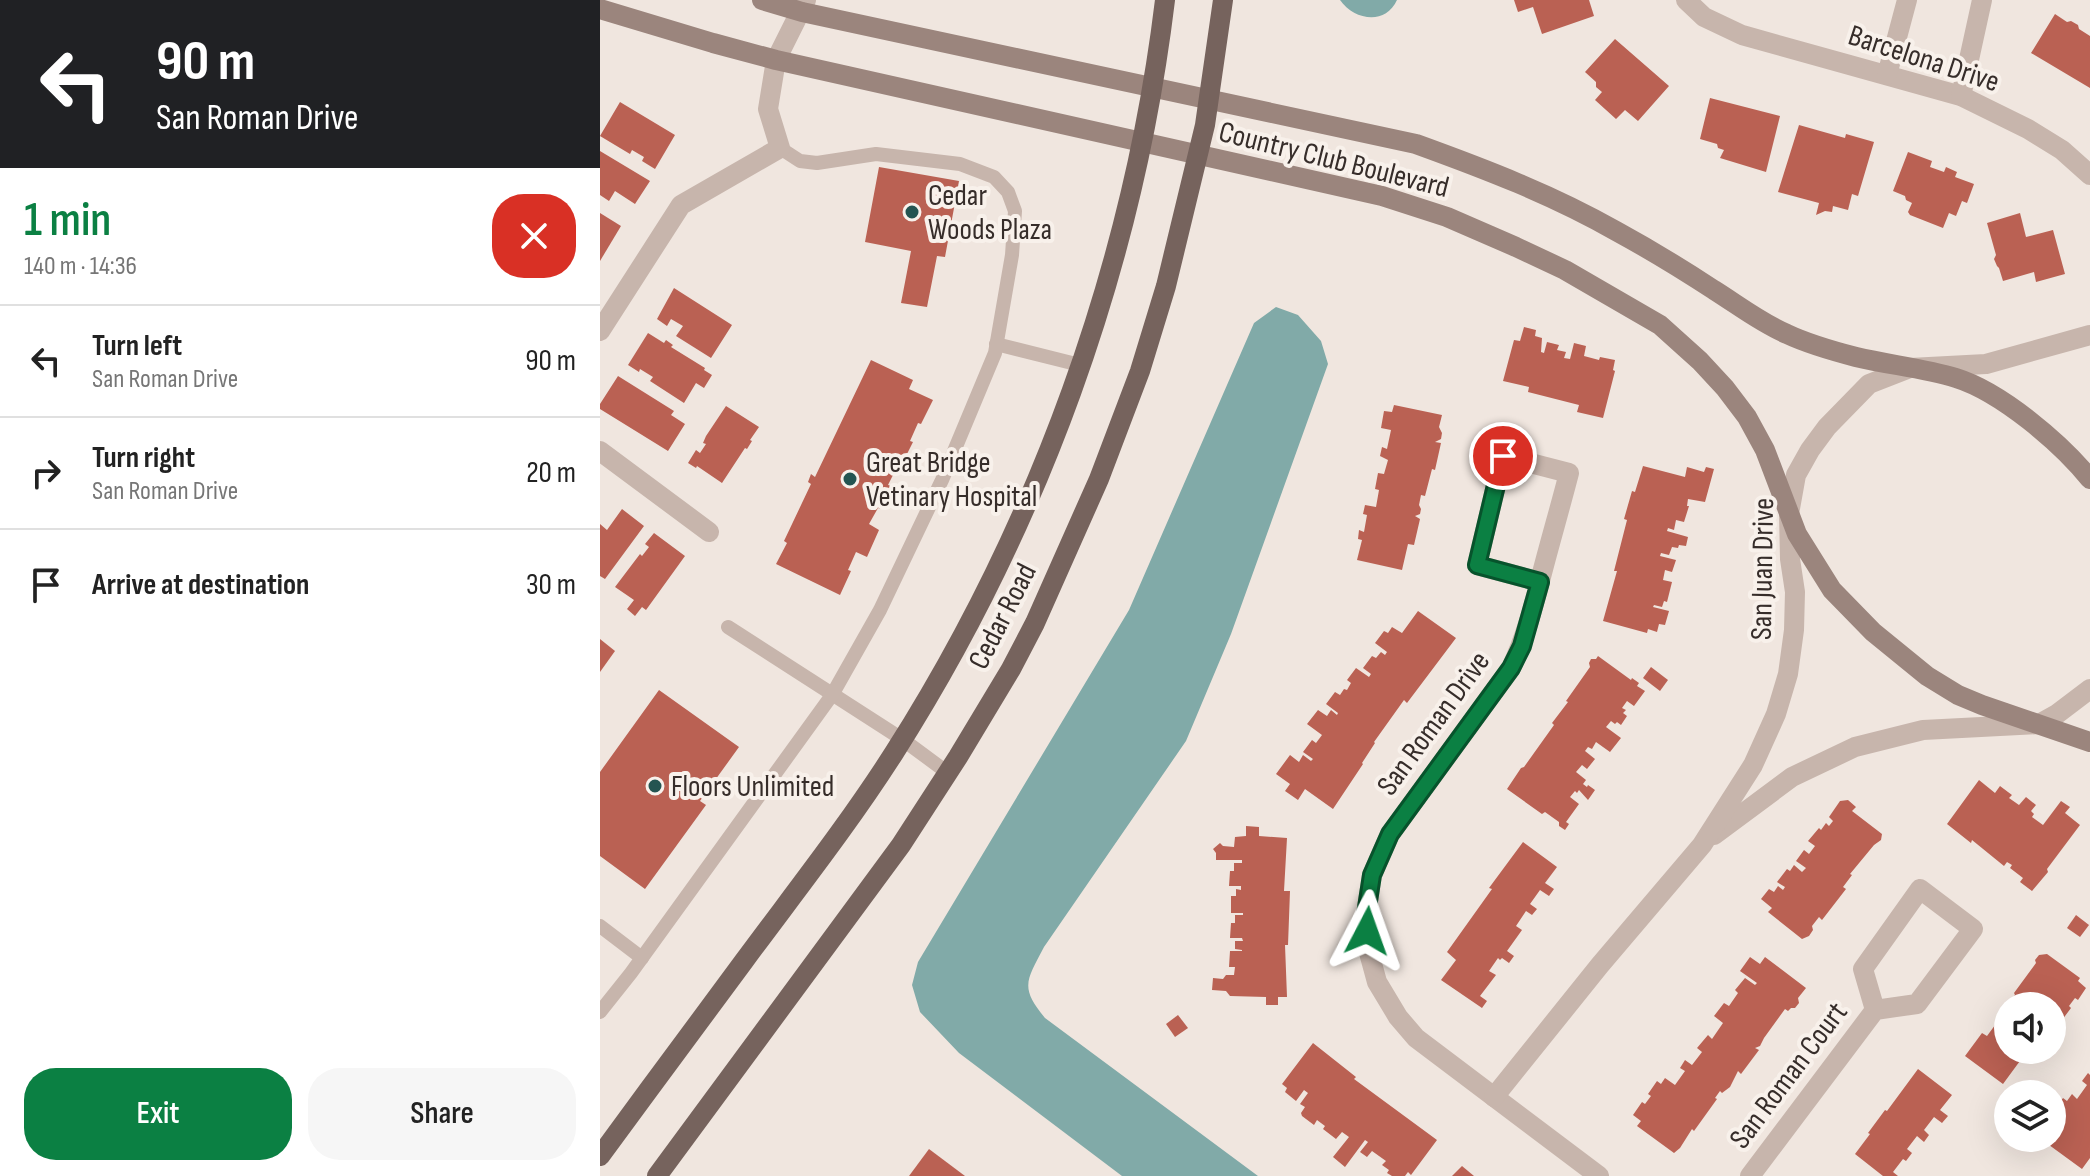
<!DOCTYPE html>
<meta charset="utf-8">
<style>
body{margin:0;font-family:"Sofia Sans Condensed",sans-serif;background:#f6f6f6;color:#222;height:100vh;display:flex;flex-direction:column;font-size:30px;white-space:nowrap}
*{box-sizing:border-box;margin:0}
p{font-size:26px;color:#767676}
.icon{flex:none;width:44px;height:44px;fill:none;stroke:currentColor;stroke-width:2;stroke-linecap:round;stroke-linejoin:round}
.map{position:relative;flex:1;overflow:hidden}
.drawer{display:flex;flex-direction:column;background:#fff;width:600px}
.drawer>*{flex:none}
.top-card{background:#202124;color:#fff;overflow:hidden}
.buttons{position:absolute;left:1394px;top:992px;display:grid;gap:16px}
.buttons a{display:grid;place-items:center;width:72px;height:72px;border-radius:50%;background:#fff;box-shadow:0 8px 32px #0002;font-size:40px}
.pin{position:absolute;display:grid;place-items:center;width:68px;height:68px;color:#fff;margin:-34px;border:4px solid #fff;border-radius:50%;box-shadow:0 2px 8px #0007}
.me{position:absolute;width:88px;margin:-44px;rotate:4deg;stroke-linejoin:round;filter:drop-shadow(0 0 6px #0008)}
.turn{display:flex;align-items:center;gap:28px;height:168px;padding:0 24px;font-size:36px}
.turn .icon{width:104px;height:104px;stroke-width:2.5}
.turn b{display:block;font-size:56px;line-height:68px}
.round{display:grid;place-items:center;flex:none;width:84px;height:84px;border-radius:32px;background:#f6f6f6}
.summary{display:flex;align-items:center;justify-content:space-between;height:136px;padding:0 24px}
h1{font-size:48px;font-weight:600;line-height:60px;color:#0b8043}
.button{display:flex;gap:16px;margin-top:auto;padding:16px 24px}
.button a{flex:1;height:92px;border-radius:32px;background:#0b8043;color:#fff;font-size:32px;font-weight:600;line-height:92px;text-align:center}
.button a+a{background:#f6f6f6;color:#222}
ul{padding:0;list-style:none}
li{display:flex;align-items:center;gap:24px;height:112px;padding:0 24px;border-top:2px solid #e0e0e0}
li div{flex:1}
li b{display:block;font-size:30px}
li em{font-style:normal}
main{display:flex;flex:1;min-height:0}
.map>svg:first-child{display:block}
.water{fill:#81aaa8}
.building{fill:#ba6153}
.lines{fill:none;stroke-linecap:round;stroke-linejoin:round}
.lane{stroke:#c7b5ac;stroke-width:14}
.street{stroke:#c7b5ac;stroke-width:20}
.secondary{stroke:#9b857d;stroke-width:20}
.primary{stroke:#76635d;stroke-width:20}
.route-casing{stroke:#07532c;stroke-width:20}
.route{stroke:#0b8043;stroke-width:14}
.poi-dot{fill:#245451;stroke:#f8f1eb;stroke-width:3}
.labels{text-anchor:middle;stroke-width:8;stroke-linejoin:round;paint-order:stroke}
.street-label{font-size:30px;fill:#362d2a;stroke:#f8f1eb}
.poi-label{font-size:30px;fill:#362d2a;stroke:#f8f1eb;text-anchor:start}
</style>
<main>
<section class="drawer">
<div class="top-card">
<div class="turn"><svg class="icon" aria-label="left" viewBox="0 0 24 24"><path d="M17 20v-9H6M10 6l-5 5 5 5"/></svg><div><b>90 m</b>San Roman Drive</div></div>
</div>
<div class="summary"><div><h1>1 min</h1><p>140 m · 14:36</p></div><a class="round" style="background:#d93025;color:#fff"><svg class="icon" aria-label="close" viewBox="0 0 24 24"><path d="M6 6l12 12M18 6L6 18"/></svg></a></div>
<ul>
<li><svg class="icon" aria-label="left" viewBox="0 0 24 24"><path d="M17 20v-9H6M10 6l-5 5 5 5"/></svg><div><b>Turn left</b><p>San Roman Drive</p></div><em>90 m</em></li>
<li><svg class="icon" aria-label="right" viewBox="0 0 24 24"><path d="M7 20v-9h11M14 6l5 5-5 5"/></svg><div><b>Turn right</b><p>San Roman Drive</p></div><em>20 m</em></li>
<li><svg class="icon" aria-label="arrive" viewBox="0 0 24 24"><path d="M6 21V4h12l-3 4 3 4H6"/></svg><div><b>Arrive at destination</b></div><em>30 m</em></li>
</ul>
<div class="button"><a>Exit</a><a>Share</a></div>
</section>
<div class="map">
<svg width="1490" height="1176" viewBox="0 0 1490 1176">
<rect width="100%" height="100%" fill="#f0e6df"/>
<g class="water">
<path d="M740 0H797C785 26 754 20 740 0Z"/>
<path d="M676 307 698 315 721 341 728 364 631 634 586 741 444 947C427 980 419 987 445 1018L658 1176H522L359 1053 320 1012 312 985 318 962 529 610 654 323Z"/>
</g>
<g class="building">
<polygon points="914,0 989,0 994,16 942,34 933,7 918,12"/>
<polygon points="1455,14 1467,22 1471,21 1478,25 1479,29 1490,36 1490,88 1431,53"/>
<polygon points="1015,39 1069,86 1038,121 1025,110 1016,119 995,100 1002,92 996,87 996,82 985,72"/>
<polygon points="1110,98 1180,116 1166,172 1120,158 1124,150 1118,148 1117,144 1100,139"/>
<polygon points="20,102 75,135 55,169 42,161 44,157 32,150 30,154 0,136"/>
<polygon points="1199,125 1245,138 1246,134 1274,142 1258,196 1252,194 1248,210 1233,206 1232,212 1225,211 1216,215 1219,203 1178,192"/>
<polygon points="0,151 50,181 35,204 15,191 9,201 0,195"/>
<polygon points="1308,152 1332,161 1330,167 1344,172 1346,167 1357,172 1355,177 1374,184 1367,203 1362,201 1356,216 1349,213 1343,228 1310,215 1308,212 1312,203 1306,200 1305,196 1293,191"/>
<polygon points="279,167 359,181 345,257 337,256 327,307 301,303 311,251 265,242"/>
<polygon points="0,213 21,226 0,261"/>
<polygon points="1420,213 1426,237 1453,230 1465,274 1436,282 1434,272 1403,281 1399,268 1397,266 1394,259 1396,255 1387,223"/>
<polygon points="74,288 132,325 111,358 76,336 83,326 71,319 67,326 57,319"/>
<polygon points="924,327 936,330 935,336 942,338 941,352 944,353 947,342 959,345 957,350 966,352 964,358 970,359 974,343 986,346 984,356 999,360 1000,357 1015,360 1013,370 1015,371 1003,418 977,412 979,405 928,392 929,387 903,381 914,340 920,341"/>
<polygon points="48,333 64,343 66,340 73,345 71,347 105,368 104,370 112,375 104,388 96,383 84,403 50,381 53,377 40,369 39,372 28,365"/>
<polygon points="271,360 313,380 309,389 333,400 321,424 318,423 310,441 313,442 301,466 298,465 288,485 292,486 281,509 278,508 269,524 279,530 267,557 256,552 248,570 251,571 240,595 176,564 187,543 184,541 211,484 208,482 211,474 215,477"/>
<polygon points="18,376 74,411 71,415 85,424 68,451 0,409 0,404"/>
<polygon points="794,405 842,415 839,427 842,433 841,439 835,442 841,443 835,470 832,469 825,496 821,495 819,505 821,509 820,514 815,516 820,519 814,545 808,544 802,570 757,560 762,540 758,539 759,530 764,532 767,515 763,514 765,505 776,507 779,490 775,489 778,473 784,474 788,460 780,456 782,447 787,449 791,430 781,428 784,411 792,412"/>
<polygon points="126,406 159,427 150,440 152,441 147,449 145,448 122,483 97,466 96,468 88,463 96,450 100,453 106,444 103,443 106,436"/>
<polygon points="1043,466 1085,477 1087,467 1104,472 1106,467 1114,469 1105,502 1088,499 1087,506 1089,506 1084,522 1076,520 1074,530 1068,528 1067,531 1088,537 1086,546 1079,545 1078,548 1072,547 1069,555 1061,553 1060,556 1076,560 1072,572 1065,570 1063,580 1072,582 1067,602 1064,601 1062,607 1054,605 1053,607 1069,611 1065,625 1059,624 1057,632 1048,629 1047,633 1003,621 1017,571 1014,571 1027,520 1024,519 1032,491 1035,492"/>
<polygon points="22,509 44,526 5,579 0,576 0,524 7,530"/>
<polygon points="54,533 85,556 46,610 42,607 35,616 27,609 34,600 15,587 40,554 42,556 49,547 45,544"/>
<polygon points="818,611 856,638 807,703 804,700 774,742 775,743 762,763 763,764 733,809 705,789 698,800 685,791 690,784 676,774 690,755 699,762 703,755 711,761 713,759 703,752 712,740 716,743 722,735 707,724 718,710 727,716 731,710 737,715 738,713 726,704 735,692 740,695 744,689 747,690 751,683 747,680 756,668 769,677 771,674 763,668 772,656 776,658 781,652 785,655 787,652 775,643 784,631 788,633 792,627 802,633"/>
<polygon points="0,639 15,651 0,672"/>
<polygon points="998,656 1031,680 1032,678 1039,683 1037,686 1045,691 1034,706 1027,701 1022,708 1026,710 1023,713 1027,716 1021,725 1017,722 1015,724 1011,721 1006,727 1021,738 1010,752 996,742 992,749 988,747 985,751 995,759 987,769 982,765 976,772 986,780 983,784 987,787 988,785 995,790 988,800 979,790 977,793 975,791 970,797 979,804 966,822 969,824 965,830 959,826 959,822 945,812 942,814 907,789 921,768 924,767 954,725 952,723 968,702 966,701 990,667 989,663 991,659 996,659"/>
<polygon points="1051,667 1068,680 1060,691 1043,678"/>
<polygon points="59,690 139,747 100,801 106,805 45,889 0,856 0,772"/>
<polygon points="1379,780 1395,793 1400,786 1412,795 1409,798 1419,805 1426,797 1436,805 1431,811 1434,814 1432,817 1443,825 1461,801 1470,807 1465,813 1480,825 1447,869 1448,872 1432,891 1420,882 1423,878 1410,868 1412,865 1407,862 1404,866 1372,840 1371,843 1347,824"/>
<polygon points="1248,800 1256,807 1252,811 1282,834 1281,840 1274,845 1250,874 1252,875 1243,887 1246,889 1222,920 1219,917 1212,926 1213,930 1209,936 1202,939 1168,912 1172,908 1161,899 1169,889 1174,892 1178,886 1183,890 1185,887 1177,882 1187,869 1190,871 1194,865 1202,872 1206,868 1196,861 1204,850 1209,854 1215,846 1208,841 1219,828 1221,830 1226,823 1229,826 1233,821 1229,817 1240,801"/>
<polygon points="646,826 659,827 659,836 687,838 684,891 690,891 688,945 685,945 687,997 678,997 678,1005 666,1005 666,997 630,996 626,991 612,990 613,978 623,979 626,975 634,975 635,967 629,967 630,951 642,951 642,950 635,949 635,941 643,941 642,938 630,938 631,923 635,923 635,915 643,915 643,913 631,913 631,896 636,896 636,889 641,890 641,886 629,886 630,871 634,871 634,863 642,863 642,860 616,860 616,853 613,849 620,843 623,846 634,847 635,837 646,836"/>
<polygon points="923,842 957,867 945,883 954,889 949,896 940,890 930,904 937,909 932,915 926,911 916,926 922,930 907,951 914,956 909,963 902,958 900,960 898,958 889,971 896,975 880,996 887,1001 882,1008 841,980 856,960 847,952 892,889 889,888"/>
<polygon points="1476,915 1489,925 1480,937 1467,928"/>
<polygon points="1447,954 1480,978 1478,981 1486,988 1478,1000 1475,998 1469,1006 1471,1008 1462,1020 1459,1018 1452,1028 1452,1006 1408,1006 1408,1050 1428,1050 1403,1084 1365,1056 1382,1033 1387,1036 1401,1017 1399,1016 1415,995 1414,993 1436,963 1435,960 1439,955"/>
<polygon points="1150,957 1160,964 1165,957 1206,988 1198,998 1199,1003 1195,1008 1191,1008 1188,1011 1185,1009 1164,1038 1160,1046 1155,1048 1159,1050 1141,1074 1138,1071 1130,1087 1122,1093 1120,1091 1115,1098 1117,1099 1094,1131 1092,1129 1080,1148 1074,1153 1037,1126 1041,1121 1033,1115 1042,1102 1045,1104 1051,1096 1048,1094 1057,1081 1061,1084 1065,1078 1075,1085 1085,1071 1080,1068 1085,1060 1092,1065 1102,1052 1097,1048 1108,1035 1112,1039 1123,1023 1114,1016 1124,1003 1129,1006 1138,993 1135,990 1145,978 1155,985 1157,983 1140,971"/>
<polygon points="578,1015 588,1028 575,1037 566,1024"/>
<polygon points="713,1043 756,1077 754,1079 837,1140 811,1175 808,1172 805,1176 792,1176 787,1173 789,1170 782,1165 786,1161 772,1151 767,1157 760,1152 768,1142 765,1140 745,1167 733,1157 749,1137 742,1132 736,1139 723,1129 725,1126 717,1120 714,1125 702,1116 701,1113 705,1107 700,1104 708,1093 704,1090 696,1101 685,1092 687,1088 682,1084"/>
<polygon points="1318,1069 1352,1095 1340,1110 1348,1116 1342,1123 1334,1117 1324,1130 1329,1135 1324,1142 1317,1136 1307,1149 1312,1153 1306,1161 1303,1159 1293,1172 1298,1176 1283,1176 1255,1154 1270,1134 1268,1133 1285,1110 1287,1111"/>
<polygon points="1488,1073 1490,1075 1490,1158 1482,1169 1445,1142 1448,1138 1452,1138 1452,1132 1457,1126 1452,1122 1458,1114 1453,1111 1463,1098 1467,1101 1472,1094 1477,1099 1487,1085 1482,1081"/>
<polygon points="329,1149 365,1176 309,1176"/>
<polygon points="862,1166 874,1176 852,1176"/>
</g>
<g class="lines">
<g class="lane">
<polyline points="396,344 480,365"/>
<polyline points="128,627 302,739 348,773"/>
<polyline points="0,926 42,958"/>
<polyline points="0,1012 31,973 232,695 280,610 342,480 395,353 412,255 415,211 408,192 394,177 360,164 276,154 217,163 200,161 180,148"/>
</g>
<g class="street">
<polyline points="1086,0 1104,17 1142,35 1361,96 1428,129 1462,150 1490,175"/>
<polyline points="1287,75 1307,0"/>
<polyline points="1361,96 1382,0"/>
<polyline points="0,331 81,205 180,148 168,109 176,60 206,0"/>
<polyline points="0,451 109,532"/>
<path d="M940 582 877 565 903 456 969 473C960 508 950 542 941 577 933 608 925 639 911 668L790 834 772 875 766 914 768 949 777 982 798 1017 816 1038 999 1176"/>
<polyline points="1114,835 1192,777 1255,747 1323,730 1439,724 1457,714 1490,689"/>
<polyline points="894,1097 1000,965 1102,845 1153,765 1176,714 1188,674 1194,630 1195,592 1190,559 1189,514 1196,475 1210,450 1227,427 1269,384 1310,368 1386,364 1490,335"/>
<polyline points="1150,1176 1275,1010 1317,1004 1373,929 1320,889 1263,969 1275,1010"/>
</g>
<g class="secondary">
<path d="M162 0 202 12 816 144C885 169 953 195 1016 231 1049 249 1082 269 1114 290 1138 305 1161 323 1187 334 1208 344 1233 351 1256 357 1289 365 1324 368 1356 378 1401 392 1461 443 1490 479"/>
<polyline points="0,9 113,43 176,60 782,196 847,217 916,247 965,270 1060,325 1100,361 1125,388 1147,417 1165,450 1197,534 1232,590 1273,632 1327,676 1358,695 1382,705 1490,742"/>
</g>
<g class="primary">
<path d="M0 1156C48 1091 96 1025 144 961 195 892 248 825 294 753 438 527 533 266 565 0"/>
<polyline points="57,1176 301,845 358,757 411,669 435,623 499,479 540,371 566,286 605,125 623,0"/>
</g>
</g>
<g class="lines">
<g class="route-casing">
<polyline id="route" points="767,931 766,914 772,875 790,834 911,668 922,646 940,582 877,565 903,456"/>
</g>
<use href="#route" class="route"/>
</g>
<g class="poi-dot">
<circle cx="312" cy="212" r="8"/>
<circle cx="250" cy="479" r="8"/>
<circle cx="55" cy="786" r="8"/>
</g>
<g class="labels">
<g class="street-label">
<text transform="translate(1324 58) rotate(18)" y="10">Barcelona Drive</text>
<text transform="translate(734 159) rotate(14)" y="10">Country Club Boulevard</text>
<text transform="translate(1162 569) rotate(-89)" y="10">San Juan Drive</text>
<text transform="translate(402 616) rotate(-63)" y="10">Cedar Road</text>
<text transform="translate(833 723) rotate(-54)" y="10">San Roman Drive</text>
<text transform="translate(1188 1075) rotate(-53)" y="10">San Roman Court</text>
</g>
<g class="poi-label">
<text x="328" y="205">Cedar<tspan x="328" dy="34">Woods Plaza</tspan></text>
<text x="266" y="472">Great Bridge<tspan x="266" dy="34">Vetinary Hospital</tspan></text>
<text x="71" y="796">Floors Unlimited</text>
</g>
</g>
</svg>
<div class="buttons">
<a><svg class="icon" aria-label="sound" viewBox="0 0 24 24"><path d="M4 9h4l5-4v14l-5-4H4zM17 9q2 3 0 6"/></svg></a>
<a><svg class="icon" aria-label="layers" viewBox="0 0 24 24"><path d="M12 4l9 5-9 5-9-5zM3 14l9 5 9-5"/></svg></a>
</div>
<div class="pin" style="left:903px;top:456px;background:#d93025"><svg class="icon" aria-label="arrive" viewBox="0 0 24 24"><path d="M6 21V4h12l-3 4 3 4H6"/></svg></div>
<svg class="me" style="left:767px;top:931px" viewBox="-20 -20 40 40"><path d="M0-17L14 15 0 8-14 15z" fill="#0b8043" stroke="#fff" stroke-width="4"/></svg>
</div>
</main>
